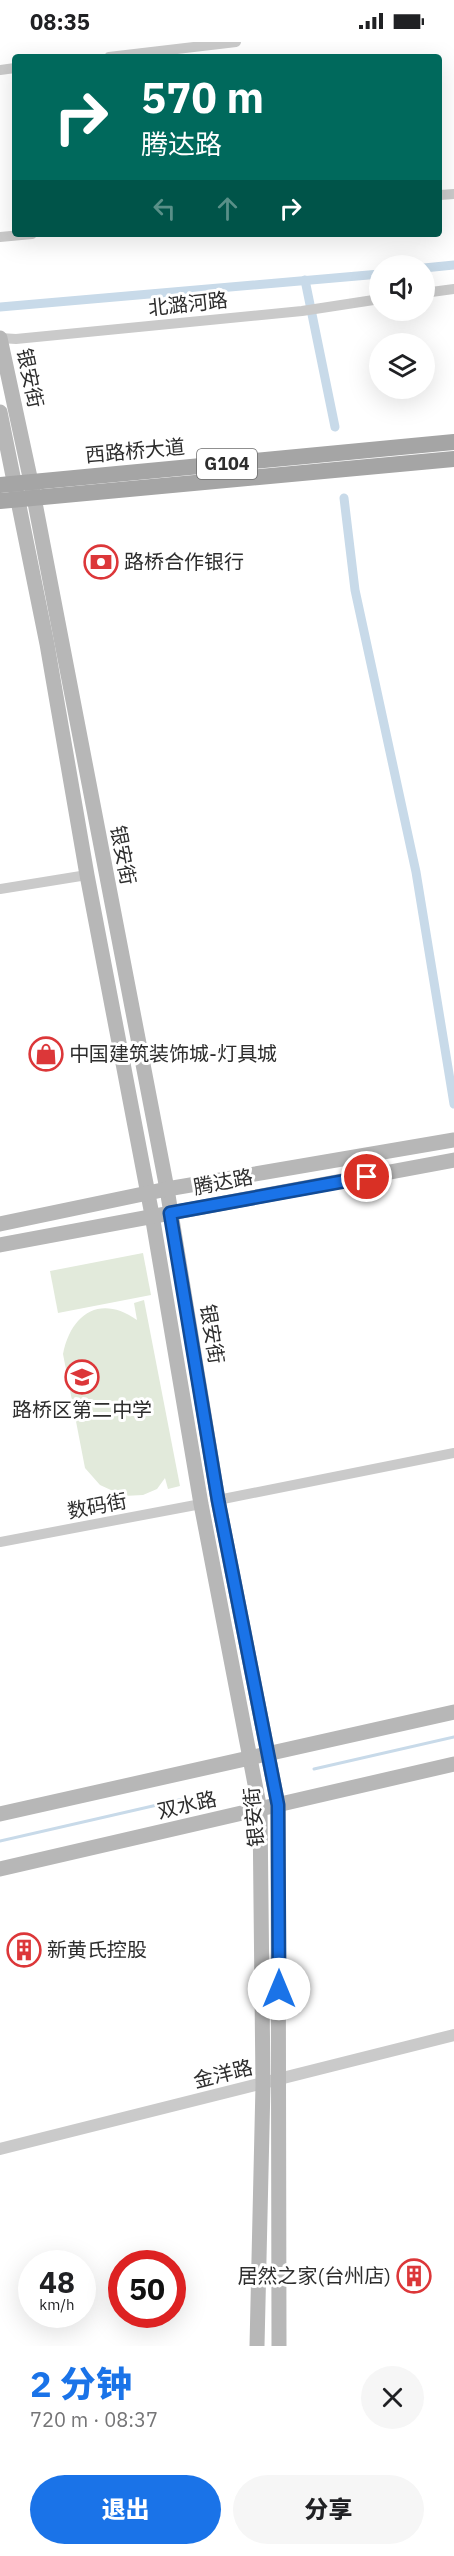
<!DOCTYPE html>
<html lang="zh">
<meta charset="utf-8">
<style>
body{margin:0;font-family:"IBM Plex Sans","Noto Sans SC",sans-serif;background:#f6f6f6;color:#202124;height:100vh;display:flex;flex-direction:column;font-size:22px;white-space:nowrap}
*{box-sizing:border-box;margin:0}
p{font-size:20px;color:#757577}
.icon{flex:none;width:33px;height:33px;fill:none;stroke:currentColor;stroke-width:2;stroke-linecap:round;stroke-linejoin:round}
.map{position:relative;height:2304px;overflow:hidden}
.drawer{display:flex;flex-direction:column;background:#fff;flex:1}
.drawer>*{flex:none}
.hud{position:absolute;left:12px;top:12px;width:430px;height:183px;border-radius:6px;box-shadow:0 6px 24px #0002;background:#00695c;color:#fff;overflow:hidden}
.fabs{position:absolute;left:369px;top:213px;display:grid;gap:12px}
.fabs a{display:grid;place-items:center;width:66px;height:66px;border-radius:50%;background:#fff;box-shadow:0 6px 24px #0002;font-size:30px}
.speed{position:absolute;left:18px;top:2208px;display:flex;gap:12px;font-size:30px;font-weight:700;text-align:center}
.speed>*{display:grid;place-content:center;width:78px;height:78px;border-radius:50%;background:#fff;box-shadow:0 6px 24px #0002;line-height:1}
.speed small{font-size:15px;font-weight:400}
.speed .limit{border:9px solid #d22;background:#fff;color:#111}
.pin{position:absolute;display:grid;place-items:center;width:51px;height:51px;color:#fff;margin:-26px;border:3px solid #fff;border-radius:50%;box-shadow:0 2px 6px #0007}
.me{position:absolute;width:66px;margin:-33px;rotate:0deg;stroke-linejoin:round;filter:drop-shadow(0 0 4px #0008)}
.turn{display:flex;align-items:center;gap:21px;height:126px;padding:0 30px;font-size:27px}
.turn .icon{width:78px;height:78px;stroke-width:2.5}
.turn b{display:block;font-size:42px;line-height:51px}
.lanes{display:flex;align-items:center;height:57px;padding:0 30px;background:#0003;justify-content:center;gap:30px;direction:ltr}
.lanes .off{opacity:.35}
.round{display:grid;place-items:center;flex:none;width:63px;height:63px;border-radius:32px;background:#f6f6f6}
.headline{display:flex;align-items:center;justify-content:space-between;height:102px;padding:0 30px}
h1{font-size:36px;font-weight:800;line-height:45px;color:#1a73e8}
.cta{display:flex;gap:12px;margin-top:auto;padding:12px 30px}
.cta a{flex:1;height:69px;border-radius:36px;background:#1a73e8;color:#fff;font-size:24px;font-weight:800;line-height:69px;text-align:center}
.cta a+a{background:#f6f6f6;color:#202124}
.status{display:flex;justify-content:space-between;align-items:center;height:42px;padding:0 30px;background:#fff;direction:ltr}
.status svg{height:16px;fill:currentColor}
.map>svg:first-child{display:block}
.green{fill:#e2eadb}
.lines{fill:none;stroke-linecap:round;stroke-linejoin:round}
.stream{stroke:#c8dae9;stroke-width:3}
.canal{stroke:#c8dae9;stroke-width:9}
.minor{stroke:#cacaca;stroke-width:10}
.tertiary{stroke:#cacaca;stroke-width:12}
.secondary{stroke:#b7b7b7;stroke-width:15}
.primary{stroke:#a5a5a5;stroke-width:16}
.route-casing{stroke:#114b97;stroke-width:15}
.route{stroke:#1a73e8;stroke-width:10}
.labels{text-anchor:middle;stroke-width:6;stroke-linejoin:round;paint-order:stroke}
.shield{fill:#fff;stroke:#6c6c6c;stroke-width:1.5}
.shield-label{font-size:18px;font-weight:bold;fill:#2d2d2d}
.street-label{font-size:20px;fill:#2d2d2d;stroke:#fff}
.poi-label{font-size:20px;fill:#2d2d2d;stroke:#fff;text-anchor:start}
</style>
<div class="status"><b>08:35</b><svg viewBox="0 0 49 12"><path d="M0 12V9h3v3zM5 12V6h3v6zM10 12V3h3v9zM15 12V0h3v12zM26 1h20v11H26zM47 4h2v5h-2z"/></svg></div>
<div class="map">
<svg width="454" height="2304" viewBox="0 0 454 2304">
<rect width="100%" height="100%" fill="#fff"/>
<g class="green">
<polygon points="143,1211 151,1253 58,1271 50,1229"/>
<path d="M144 1258 180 1444 168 1447 165 1436 157 1447 143 1453 124 1454 100 1443 85 1426 63 1312C71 1272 100 1252 137 1278L134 1261Z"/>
</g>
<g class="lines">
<g class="stream">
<polyline points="314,1727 454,1695"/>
<polyline points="0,1799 192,1755"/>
</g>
<g class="canal">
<polyline points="424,226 454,223"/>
<polyline points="305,238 335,385"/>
<polyline points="0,265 380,232"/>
<polyline points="344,456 355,548 416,830 454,1062"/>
</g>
<g class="minor">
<polyline points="109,15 236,0"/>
<polyline points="0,28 15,26"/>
<polyline points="440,153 454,152"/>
<polyline points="0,195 32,192"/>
<polyline points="424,251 454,247"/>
<polyline points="0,296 16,297 302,269 380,257"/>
<polyline points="0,847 87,833"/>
<polyline points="218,1458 454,1411"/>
<polyline points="0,1500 201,1462"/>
</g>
<polyline class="tertiary" points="0,2107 454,1993"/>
<g class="secondary">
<polyline points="0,296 31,440 167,1147 218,1458 278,1763 279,2304"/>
<polyline points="0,370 47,602 87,833 152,1173 201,1462 260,1768 263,2043 257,2304"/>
<polyline points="0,1182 167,1147 454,1098"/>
<polyline points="0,1203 454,1118"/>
<polyline points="0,1772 454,1670"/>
<polyline points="0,1827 454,1722"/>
</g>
<g class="primary">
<polyline points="0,443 454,400"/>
<polyline points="0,459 454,417"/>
</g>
</g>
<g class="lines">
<g class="route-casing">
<polyline id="route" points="279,1947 278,1763 218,1458 170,1171 367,1135"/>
</g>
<use href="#route" class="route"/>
</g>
<defs>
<g id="bank-ring" transform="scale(1.725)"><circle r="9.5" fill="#fff" stroke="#dc3739" stroke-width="1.5"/><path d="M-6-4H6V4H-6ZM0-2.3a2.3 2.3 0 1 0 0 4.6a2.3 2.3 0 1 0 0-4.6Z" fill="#dc3739"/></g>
<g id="shop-ring" transform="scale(1.725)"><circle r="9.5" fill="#fff" stroke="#dc3739" stroke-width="1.5"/><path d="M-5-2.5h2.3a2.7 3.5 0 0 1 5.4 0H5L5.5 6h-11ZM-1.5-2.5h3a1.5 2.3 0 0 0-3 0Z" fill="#dc3739"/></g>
<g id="school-ring" transform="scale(1.725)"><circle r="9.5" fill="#fff" stroke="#dc3739" stroke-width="1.5"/><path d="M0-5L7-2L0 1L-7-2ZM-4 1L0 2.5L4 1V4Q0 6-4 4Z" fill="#dc3739"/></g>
<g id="building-ring" transform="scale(1.725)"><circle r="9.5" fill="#fff" stroke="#dc3739" stroke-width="1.5"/><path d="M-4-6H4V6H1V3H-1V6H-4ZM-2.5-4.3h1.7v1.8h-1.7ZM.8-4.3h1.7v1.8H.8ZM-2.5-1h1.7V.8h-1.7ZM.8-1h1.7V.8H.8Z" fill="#dc3739"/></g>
</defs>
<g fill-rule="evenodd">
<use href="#bank-ring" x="101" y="520"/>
<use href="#shop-ring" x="46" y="1012"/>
<use href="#school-ring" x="82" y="1335"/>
<use href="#building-ring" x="24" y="1908"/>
<use href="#building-ring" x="414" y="2234"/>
</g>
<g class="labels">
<rect class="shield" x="197" y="407" width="60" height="30" rx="4.5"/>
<g class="shield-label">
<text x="227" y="428">G104</text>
</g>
<g class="street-label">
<text transform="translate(188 262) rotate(-6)" y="7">北潞河路</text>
<text transform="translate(30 336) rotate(78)" y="7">银安街</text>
<text transform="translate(135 409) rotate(-5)" y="7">西路桥大道</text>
<text transform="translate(123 813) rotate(79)" y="7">银安街</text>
<text transform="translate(223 1140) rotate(-11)" y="7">腾达路</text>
<text transform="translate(212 1292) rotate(81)" y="7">银安街</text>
<text transform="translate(97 1464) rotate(-11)" y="7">数码街</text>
<text transform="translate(187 1763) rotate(-13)" y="7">双水路</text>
<text transform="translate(254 1775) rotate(-95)" y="7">银安街</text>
<text transform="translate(223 2032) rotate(-14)" y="7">金洋路</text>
</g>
<g class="poi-label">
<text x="124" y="527">路桥合作银行</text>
<text x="69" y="1019">中国建筑装饰城-灯具城</text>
<text x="82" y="1375" text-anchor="middle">路桥区第二中学</text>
<text x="47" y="1915">新黄氏控股</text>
<text x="391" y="2241" text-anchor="end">居然之家(台州店)</text>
</g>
</g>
</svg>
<div class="fabs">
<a><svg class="icon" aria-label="sound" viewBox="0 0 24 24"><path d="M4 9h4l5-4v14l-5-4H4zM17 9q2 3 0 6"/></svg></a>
<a><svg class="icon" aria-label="layers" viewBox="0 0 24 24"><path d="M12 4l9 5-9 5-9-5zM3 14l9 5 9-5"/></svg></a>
</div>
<div class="speed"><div>48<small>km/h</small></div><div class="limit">50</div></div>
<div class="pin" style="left:367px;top:1135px;background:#d93025"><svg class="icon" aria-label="arrive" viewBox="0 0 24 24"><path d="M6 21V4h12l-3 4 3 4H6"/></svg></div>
<svg class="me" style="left:279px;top:1947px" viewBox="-20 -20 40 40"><circle r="19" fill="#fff"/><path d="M0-13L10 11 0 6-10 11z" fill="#1a73e8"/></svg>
<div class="hud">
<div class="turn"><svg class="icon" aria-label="right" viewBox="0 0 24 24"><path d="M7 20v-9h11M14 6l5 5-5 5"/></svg><div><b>570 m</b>腾达路</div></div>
<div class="lanes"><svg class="icon off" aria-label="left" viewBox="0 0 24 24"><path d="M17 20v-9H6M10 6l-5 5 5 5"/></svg><svg class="icon off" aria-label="ahead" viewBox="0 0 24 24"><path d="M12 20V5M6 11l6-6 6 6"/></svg><svg class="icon" aria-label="right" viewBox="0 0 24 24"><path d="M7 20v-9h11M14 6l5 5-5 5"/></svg></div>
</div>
</div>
<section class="drawer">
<div class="headline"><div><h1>2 分钟</h1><p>720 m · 08:37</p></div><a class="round"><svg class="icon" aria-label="close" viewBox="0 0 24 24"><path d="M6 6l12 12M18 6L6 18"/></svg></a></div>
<div class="cta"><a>退出</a><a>分享</a></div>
</section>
